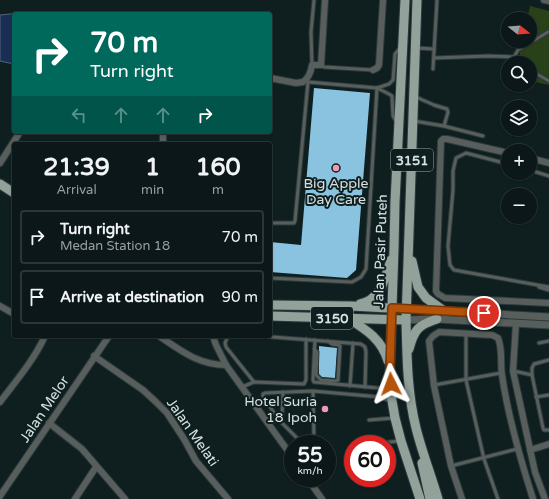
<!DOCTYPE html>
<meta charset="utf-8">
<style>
body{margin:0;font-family:"Varela Round",sans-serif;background:#192425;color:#f1f3f6;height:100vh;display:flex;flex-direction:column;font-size:15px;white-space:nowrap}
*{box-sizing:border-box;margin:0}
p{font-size:13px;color:#9a9fa2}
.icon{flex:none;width:22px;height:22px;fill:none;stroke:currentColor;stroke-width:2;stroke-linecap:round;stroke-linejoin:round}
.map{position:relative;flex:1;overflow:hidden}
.drawer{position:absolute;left:12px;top:142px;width:260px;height:196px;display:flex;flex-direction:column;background:#0b1718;border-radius:4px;box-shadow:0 1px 3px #0004,0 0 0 1px #2b3637}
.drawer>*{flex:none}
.banner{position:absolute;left:12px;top:12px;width:260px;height:122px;border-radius:4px;box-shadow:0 1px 3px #0004,0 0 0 1px #2b3637;background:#00695c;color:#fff;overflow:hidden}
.needle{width:26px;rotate:107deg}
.buttons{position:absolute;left:501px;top:12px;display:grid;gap:8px}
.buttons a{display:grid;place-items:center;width:36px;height:36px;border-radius:50%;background:#0b1718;box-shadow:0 1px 3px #0004,0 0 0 1px #2b3637;font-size:20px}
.speed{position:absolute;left:284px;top:435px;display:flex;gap:8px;font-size:20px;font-weight:700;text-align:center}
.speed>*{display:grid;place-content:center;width:52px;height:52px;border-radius:50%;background:#0b1718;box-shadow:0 1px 3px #0004,0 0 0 1px #2b3637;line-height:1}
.speed small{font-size:10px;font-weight:400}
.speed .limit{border:6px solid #d22;background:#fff;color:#111}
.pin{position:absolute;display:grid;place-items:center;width:34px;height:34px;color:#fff;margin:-17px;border:2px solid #fff;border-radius:50%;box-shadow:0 1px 4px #0007}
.me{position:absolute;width:44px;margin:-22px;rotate:357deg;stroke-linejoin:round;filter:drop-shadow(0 0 3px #0008)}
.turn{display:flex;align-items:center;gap:14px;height:84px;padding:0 12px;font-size:18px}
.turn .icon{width:52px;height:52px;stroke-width:2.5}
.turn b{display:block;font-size:28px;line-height:34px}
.lanes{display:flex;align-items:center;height:38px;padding:0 12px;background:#0003;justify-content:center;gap:20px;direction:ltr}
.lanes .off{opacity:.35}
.eta{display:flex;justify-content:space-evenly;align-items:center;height:68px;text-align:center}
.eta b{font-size:24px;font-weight:800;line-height:28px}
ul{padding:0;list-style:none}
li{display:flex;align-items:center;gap:12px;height:54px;margin:0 8px 6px;padding:0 4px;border:2px solid #2b3637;border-radius:4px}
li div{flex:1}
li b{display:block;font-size:15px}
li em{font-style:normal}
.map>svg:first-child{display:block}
.green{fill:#294119}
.water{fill:#1a2e53;stroke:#53647e}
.building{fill:#89c3e0}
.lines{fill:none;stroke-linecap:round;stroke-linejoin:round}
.service-casing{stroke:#2b3a3b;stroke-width:5}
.minor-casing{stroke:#2b3a3b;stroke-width:8}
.tertiary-casing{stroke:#2b3a3b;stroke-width:9}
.primary-casing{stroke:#2b3a3b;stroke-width:11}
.service{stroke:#575e5b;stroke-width:3}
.minor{stroke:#575e5b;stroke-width:6}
.tertiary{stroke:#575e5b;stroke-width:7}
.primary{stroke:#92a19a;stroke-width:9}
.route-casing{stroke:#753606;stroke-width:10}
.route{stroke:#b45309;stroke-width:7}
.poi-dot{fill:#f09ab7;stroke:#0f1f20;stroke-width:1.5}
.labels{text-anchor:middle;stroke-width:4;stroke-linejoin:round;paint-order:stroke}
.shield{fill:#0f1f20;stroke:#9ba7a7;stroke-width:1}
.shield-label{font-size:13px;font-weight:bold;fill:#d7e1e1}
.poi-label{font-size:14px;fill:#d7e1e1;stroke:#0f1f20}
.street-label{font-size:14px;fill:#d7e1e1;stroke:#0f1f20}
</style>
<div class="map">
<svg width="549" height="499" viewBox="0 0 549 499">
<rect width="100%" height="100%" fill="#0f1f20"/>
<polygon class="green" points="530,6 549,11 549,85 530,81 530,63 518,63 522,41 530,41 530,19 527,19"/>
<polygon class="water" points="29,12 29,14 14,14 14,64 0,61 0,15"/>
<g class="building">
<polygon points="314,88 370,93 356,270 347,278 270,272 270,242 301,245"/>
<polygon points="319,346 337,348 335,378 322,377 319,374"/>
</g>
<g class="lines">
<g class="service-casing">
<g id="service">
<polyline points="417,48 434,49"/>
<polyline points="514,57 518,50 548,32"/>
<polyline points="434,58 488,56 514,57 521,63"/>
<polyline points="312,65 311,32 314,0"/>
<polyline points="321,65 324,67 373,70"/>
<polyline points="433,69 437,0"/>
<polyline points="530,70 549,81"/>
<polyline points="377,88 389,84 393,80 395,54 400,48"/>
<polyline points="414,121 444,126 448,112 447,109 434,105 416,97"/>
<polyline points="444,126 483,136"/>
<polyline points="508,164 466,153 456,158 453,171 453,190 448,246 450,265 454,270 549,287"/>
<polyline points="530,170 549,176"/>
<polyline points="270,223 294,223 295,221 308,82 377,88 389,94 392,96 393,116 396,121"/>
<polyline points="270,278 352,282 361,277 366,269 377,88"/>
<polyline points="539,287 549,290"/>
<polyline points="466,333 466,380 484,459 498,499"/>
<polyline points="228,336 225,343 226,347 254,382"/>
<polyline points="260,336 361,344 365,347 366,352 365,387"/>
<polyline points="315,340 313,380 314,382 389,389"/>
<polyline points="539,343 549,341"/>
<polyline points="314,349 317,352 316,375 321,380 336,381 338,380 340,346 339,345 332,344 328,341"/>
<polyline points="549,360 534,364 532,368 532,375 543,428 544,430 549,430"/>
<polyline points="514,371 532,375"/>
<polyline points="434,385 501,373"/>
<polyline points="350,386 353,343"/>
<polyline points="242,387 254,382 304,384 306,380 306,339"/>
<polyline points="313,391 314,440 313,442 303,444 278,419 263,396 263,394 265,393 313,391 380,397 390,401"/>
<polyline points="536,397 549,395"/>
<polyline points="369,420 394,418"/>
<polyline points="269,424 282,416 283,392"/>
<polyline points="372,444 399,441"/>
<polyline points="451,466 517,449"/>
</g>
</g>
<g class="minor-casing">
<g id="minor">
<polyline points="544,0 549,1"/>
<polyline points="373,70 377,68 379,65 383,0"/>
<path d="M270 78 296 83 303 82C309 78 311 72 312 65H321L325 0"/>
<polyline points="163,141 163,132"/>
<polyline points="508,153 447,139 443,139 441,141 436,291 438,294 445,298 549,303"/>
<polyline points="530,158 549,163"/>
<polyline points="0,163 20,132"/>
<polyline points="0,306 14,314"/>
<polyline points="516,323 513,371 535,472 545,499"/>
<path d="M159 336C181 351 199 365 226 365"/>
<polyline points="213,336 216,345 226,365 293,458"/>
<polyline points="94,356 143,390 156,402 167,413 184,439 196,461 228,499"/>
<path d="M0 402C16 381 34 360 45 336"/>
<polyline points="49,423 82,449 125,499"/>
<polyline points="530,450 549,444"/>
<polyline points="307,478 322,499"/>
<polyline points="0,496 109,336"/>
<polyline points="75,499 96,467"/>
<path d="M462 499 451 466 434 386 429 341 433 336 439 332 492 335 498 338C503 350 500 363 502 375 508 417 520 458 533 499"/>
</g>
</g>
<g class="tertiary-casing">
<g id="tertiary">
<polyline points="407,309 549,317"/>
<polyline points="406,320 437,319 549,325"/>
</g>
</g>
<g class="primary-casing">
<g id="primary">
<polyline points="405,0 395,202 394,249 390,366 390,389 395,418 401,441 420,499"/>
<path d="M417 0 406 320C407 356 407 392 416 428 422 452 431 475 438 499"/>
<polyline points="0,184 14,193"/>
<polyline points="412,261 418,287 426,298 444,311"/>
<path d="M360 304C381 300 385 278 391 260"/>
<polyline points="270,305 351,306 407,309"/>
<polyline points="270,316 406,320"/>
<path d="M349 319C367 330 382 340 388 361"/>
<path d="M409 349C414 330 418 325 437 319"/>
<polyline points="422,463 430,499"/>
</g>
</g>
<use href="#service" class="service"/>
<use href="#minor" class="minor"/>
<use href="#tertiary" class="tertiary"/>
<use href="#primary" class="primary"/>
</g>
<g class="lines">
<g class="route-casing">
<polyline id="route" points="391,384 390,366 392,308 484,313"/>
</g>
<use href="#route" class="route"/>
</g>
<g class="poi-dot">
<circle cx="336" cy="168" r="4"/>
<circle cx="325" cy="409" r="4"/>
</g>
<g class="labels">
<g class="shield">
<rect x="391" y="149" width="42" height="22" rx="3"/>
<rect x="311" y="307" width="42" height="22" rx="3"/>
</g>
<g class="shield-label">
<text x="412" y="165">3151</text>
<text x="332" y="323">3150</text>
</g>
<g class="poi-label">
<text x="336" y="188">Big Apple<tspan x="336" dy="16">Day Care</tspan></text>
<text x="317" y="406" text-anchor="end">Hotel Suria<tspan x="317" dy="16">18 Ipoh</tspan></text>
</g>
<g class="street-label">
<text transform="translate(380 251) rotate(-88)" y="5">Jalan Pasir Puteh</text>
<text transform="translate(44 409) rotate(-56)" y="5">Jalan Melor</text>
<text transform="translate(193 432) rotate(55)" y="5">Jalan Melati</text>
</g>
</g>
</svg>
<div class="buttons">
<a><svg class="needle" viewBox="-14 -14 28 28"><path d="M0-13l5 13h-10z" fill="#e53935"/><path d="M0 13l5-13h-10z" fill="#9a9fa2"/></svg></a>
<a><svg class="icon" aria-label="search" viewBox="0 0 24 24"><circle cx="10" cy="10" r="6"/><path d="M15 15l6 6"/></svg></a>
<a><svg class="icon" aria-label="layers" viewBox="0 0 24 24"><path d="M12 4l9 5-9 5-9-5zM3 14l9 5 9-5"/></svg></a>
<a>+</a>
<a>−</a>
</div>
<div class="speed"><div>55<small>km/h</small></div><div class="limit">60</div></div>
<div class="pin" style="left:484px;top:313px;background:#d93025"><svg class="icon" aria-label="arrive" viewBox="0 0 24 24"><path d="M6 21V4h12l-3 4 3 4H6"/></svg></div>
<svg class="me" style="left:391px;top:384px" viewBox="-20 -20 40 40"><path d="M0-17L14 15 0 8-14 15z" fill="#b45309" stroke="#fff" stroke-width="4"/></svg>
<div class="banner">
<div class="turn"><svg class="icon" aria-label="right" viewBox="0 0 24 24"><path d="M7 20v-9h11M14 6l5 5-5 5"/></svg><div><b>70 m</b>Turn right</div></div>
<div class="lanes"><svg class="icon off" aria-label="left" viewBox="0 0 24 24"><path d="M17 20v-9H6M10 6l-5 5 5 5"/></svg><svg class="icon off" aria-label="ahead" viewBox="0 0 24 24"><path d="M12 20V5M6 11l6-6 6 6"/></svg><svg class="icon off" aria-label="ahead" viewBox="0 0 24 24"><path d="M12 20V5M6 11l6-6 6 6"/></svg><svg class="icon" aria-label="right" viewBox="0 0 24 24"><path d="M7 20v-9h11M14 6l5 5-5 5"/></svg></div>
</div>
<section class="drawer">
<div class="eta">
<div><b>21:39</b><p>Arrival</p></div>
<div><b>1</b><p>min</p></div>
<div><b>160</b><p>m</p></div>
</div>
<ul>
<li><svg class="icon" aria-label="right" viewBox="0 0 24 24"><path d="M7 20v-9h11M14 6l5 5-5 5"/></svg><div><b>Turn right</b><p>Medan Station 18</p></div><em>70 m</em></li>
<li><svg class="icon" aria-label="arrive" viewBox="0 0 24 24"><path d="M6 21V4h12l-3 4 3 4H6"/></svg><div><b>Arrive at destination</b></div><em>90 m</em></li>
</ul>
</section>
</div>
